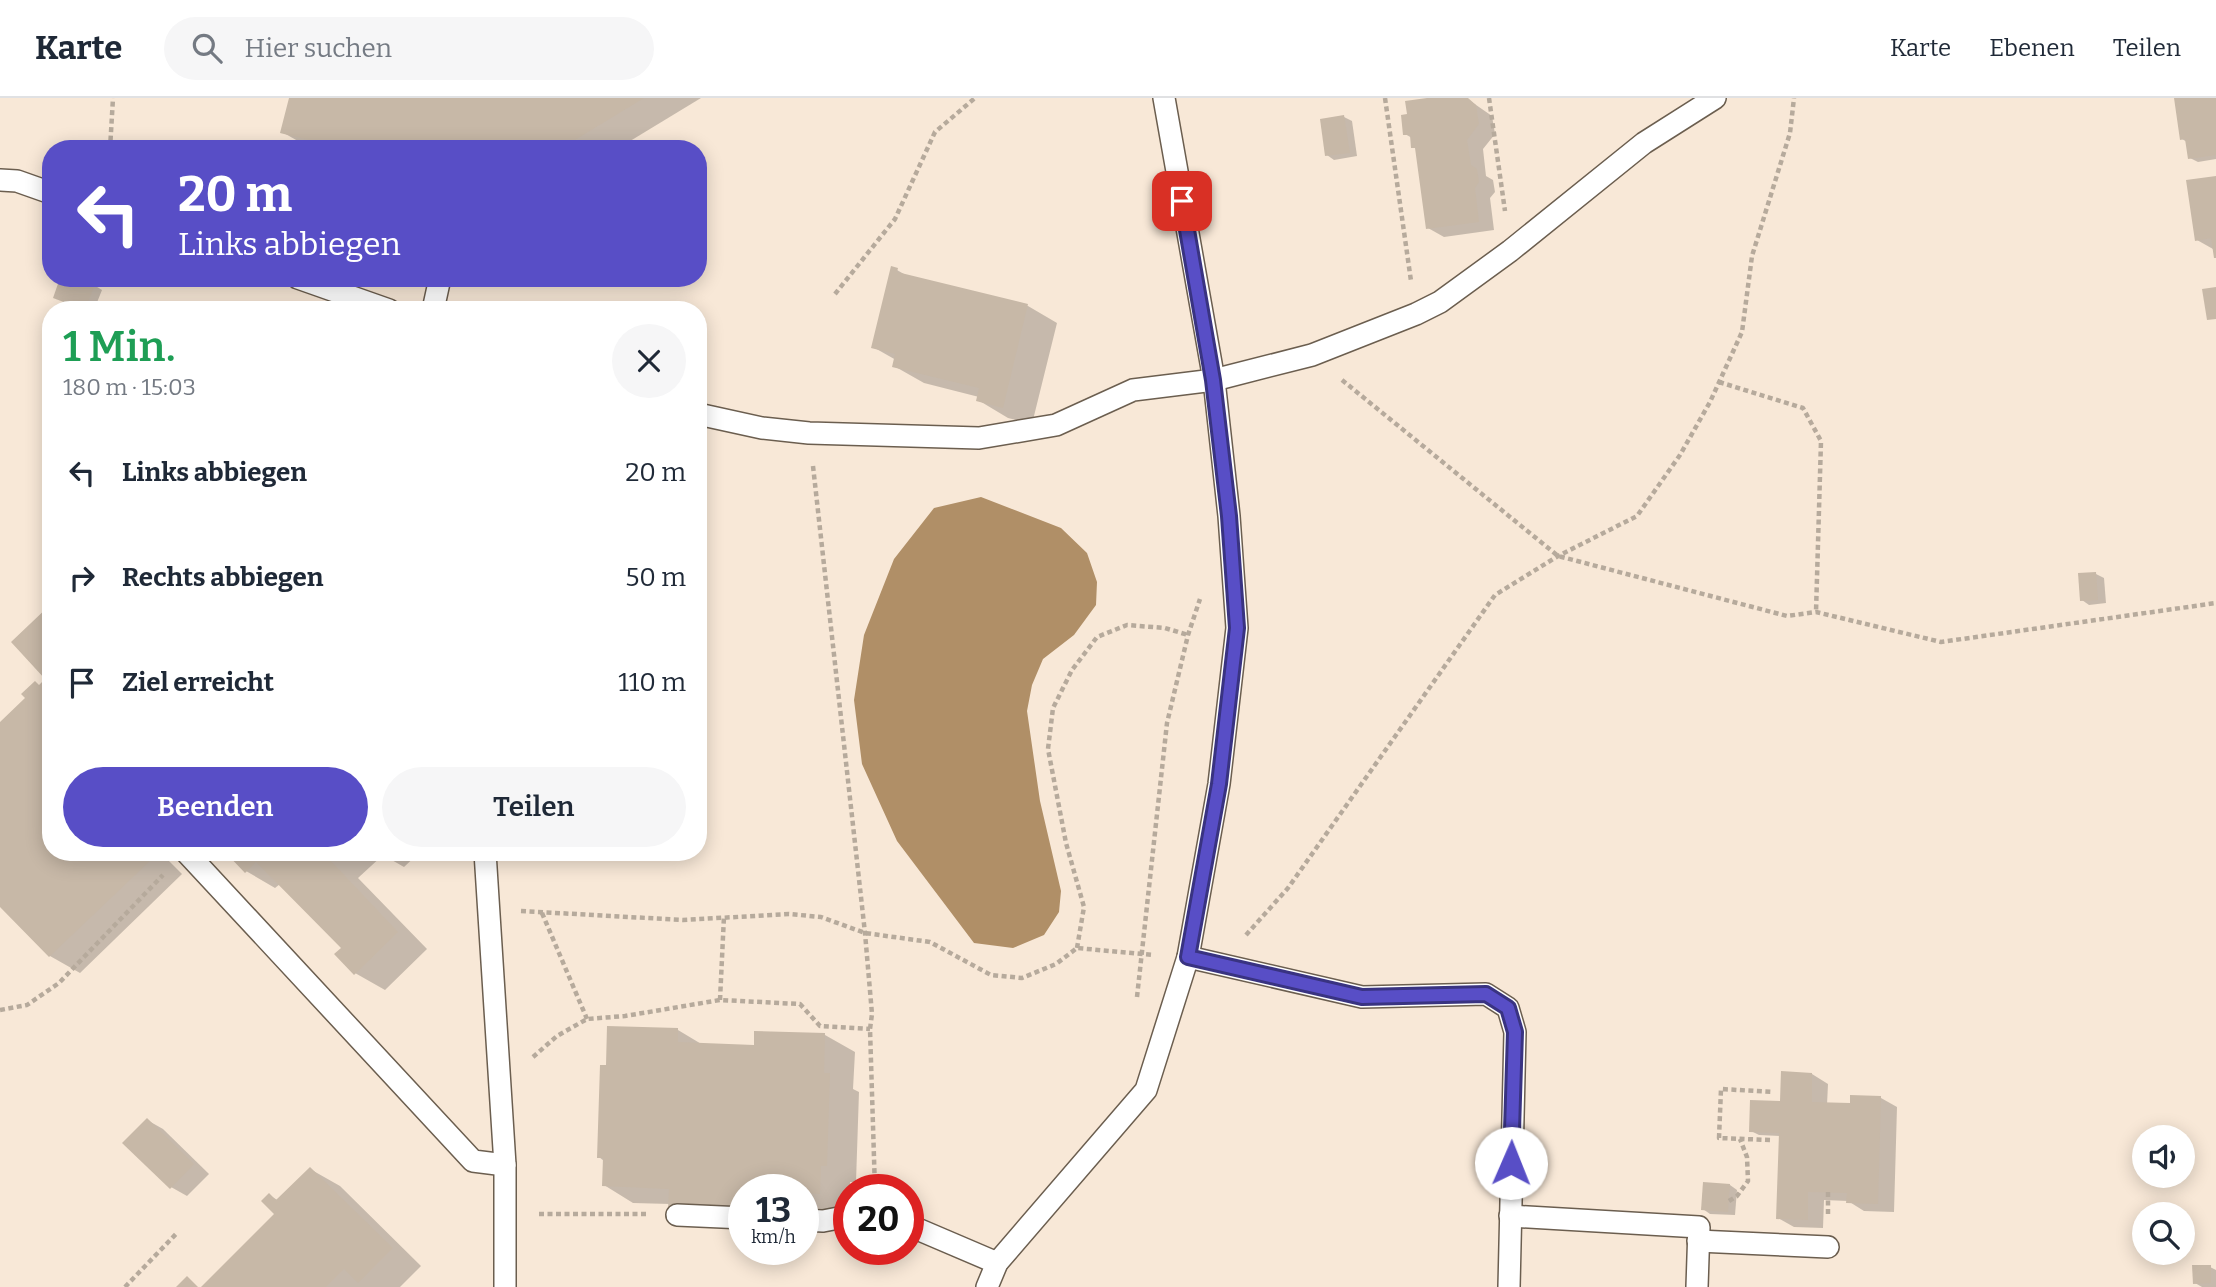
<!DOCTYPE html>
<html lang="de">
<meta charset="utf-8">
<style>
body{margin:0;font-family:Bitter,serif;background:#f6f6f7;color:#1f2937;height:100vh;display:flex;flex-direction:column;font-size:26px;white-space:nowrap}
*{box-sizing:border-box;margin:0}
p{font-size:23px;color:#747a83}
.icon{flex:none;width:38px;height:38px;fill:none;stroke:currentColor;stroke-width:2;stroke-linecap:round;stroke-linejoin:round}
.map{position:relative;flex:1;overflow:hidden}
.details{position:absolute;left:42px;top:203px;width:665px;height:560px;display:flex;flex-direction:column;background:#fff;border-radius:28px;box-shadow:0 4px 18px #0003}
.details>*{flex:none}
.banner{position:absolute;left:42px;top:42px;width:665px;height:147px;border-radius:28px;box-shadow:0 4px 18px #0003;background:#584ec6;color:#fff;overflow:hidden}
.controls{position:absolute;left:2132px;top:1027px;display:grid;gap:14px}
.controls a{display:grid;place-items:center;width:63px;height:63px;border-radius:50%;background:#fff;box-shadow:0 4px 18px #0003;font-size:35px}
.speed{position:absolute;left:728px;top:1076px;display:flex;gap:14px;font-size:35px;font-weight:700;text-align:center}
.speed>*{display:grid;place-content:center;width:91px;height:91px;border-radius:50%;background:#fff;box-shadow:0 4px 18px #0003;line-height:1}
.speed small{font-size:18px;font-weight:400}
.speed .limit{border:10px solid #d22;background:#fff;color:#111}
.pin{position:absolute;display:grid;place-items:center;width:60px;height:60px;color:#fff;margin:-30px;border-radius:14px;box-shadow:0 4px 10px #0006}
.me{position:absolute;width:77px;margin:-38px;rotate:1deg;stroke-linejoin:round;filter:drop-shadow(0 0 5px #0008)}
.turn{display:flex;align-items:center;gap:24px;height:147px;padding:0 21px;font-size:32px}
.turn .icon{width:91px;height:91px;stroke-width:2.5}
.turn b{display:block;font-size:49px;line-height:60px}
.round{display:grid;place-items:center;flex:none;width:74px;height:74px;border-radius:37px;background:#f6f6f7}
.head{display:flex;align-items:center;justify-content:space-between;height:119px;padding:0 21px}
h1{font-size:42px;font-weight:600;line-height:52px;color:#1e9e55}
.primary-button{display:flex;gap:14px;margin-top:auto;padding:14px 21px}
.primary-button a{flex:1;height:80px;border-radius:42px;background:#584ec6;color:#fff;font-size:28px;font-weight:600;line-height:80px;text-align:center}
.primary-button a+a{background:#f6f6f7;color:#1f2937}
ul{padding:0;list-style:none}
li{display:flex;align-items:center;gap:21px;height:105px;padding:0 21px}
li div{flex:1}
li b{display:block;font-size:26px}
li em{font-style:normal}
header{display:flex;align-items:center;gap:42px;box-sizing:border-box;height:98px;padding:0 35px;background:#fff;border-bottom:2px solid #e0e1e3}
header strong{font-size:33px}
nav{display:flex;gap:38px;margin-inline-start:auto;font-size:24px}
.search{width:490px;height:63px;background:#f6f6f7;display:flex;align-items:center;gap:18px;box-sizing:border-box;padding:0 24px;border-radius:38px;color:#747a83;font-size:26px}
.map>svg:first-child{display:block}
.water{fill:#b08f67}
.shadow{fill:#0003}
.building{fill:#c7b8a7}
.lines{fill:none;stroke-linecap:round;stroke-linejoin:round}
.service-casing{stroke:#6b5e4f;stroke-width:24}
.path{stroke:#b6aa9c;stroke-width:4.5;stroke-dasharray:5 3.5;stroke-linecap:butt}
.service{stroke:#fff;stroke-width:21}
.route-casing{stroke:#393381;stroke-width:18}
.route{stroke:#584ec6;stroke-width:12}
</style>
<header>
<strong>Karte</strong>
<div class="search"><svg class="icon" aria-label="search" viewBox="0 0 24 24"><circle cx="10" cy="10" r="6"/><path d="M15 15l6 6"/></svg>Hier suchen</div>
<nav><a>Karte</a><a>Ebenen</a><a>Teilen</a></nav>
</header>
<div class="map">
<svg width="2216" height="1189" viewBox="0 0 2216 1189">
<rect width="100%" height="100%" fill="#f8e8d7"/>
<polygon class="water" points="981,399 1061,430 1087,455 1097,484 1096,507 1074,537 1043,561 1032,587 1027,613 1040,703 1061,793 1059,814 1044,837 1013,850 974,845 897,743 862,666 854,602 864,537 894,461 934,410"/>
<g class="shadow">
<polygon points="290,0 701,0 617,51 312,51 282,34"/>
<polygon points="1439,0 1466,0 1492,18 1495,36 1483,51 1486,78 1493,82 1495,94 1490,100 1494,132 1444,139 1428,130 1417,51 1412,40 1405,36"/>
<polygon points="2176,0 2216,0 2216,61 2198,64 2190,60 2187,44 2182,41"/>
<polygon points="1344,19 1352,23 1357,58 1334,62 1327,57"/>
<polygon points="2216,79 2216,158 2213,151 2197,142"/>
<polygon points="897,172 909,179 1028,208 1057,225 1032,326 1008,320 978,302 979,299 924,285 894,268 896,262 873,249"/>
<polygon points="621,180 644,180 643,186"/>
<polygon points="94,187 102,192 94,212 85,212 55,199"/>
<polygon points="2096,476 2104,480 2106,505 2089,507 2082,502"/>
<polygon points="51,508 51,754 169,754 164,758 182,776 80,875 50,858 0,806 0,627 48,581"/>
<polygon points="227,754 420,754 404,769 383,757 358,780 427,851 385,892 355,875 343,850 280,786 275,790 246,773"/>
<polygon points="678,932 703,947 755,948 825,937 855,954 853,991 859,994 856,1084 850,1084 849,1112 803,1110 803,1092 744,1092 670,1106 633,1105 604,1087 604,1063 599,1059"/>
<polygon points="1812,976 1828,986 1827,1007 1852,1007 1852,999 1881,1000 1897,1009 1894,1114 1864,1113 1848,1103 1824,1102 1823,1130 1794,1129 1778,1120 1780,1038 1759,1037 1751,1033"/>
<polygon points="147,1022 163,1031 209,1076 187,1098 171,1089"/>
<polygon points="310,1071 340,1088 421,1168 400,1189 204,1189 276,1116 269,1097 279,1103"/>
<polygon points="1730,1087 1737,1092 1735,1117 1710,1116 1703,1111"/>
<polygon points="2210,1169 2216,1172 2216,1189 2202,1189 2195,1185"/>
</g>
<g class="building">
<polygon points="289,0 644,0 565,48 564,51 345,51 280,35"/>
<polygon points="1427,0 1468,0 1476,7 1479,26 1467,42 1471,67 1477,71 1479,84 1475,90 1479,124 1426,131 1415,50 1411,50 1410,37 1403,37 1401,17 1407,16 1405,3"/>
<polygon points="2174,0 2216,0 2216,57 2188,61 2185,41 2180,42"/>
<polygon points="1344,17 1350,55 1325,58 1320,21"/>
<polygon points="2216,78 2216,160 2214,160 2211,140 2195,143 2186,82"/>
<polygon points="891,168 898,170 897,174 1028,206 1003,310 976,303 979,290 892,269 895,256 871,250"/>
<polygon points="60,180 81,180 95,186 85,212 53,200"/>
<polygon points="2216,189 2216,221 2207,222 2202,191"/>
<polygon points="2096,474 2098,502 2080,503 2078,475"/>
<polygon points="51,506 51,754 149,754 154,759 49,859 0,809 0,624 25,600 21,596 35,583 39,587 45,581 11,544"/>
<polygon points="225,754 338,754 330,762 398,834 354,877 334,856 341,850 256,764 245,775"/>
<polygon points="607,928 678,930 678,944 754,947 754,933 825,935 824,975 830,975 827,1068 821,1068 820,1096 803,1095 803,1092 744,1092 744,1115 668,1112 669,1091 602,1088 603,1060 597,1060 600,967 606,967"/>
<polygon points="1781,973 1812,975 1812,1004 1850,1005 1850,997 1881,998 1878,1106 1846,1105 1847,1095 1808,1094 1808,1122 1776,1121 1779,1035 1749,1034 1750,1002 1780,1003"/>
<polygon points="147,1020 194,1066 170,1091 122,1045"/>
<polygon points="310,1069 393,1150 358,1185 344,1171 326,1189 201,1189 274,1116 261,1103 269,1095 276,1102"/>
<polygon points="1703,1084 1730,1086 1728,1114 1701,1112"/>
<polygon points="2192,1167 2211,1167 2211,1185 2193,1186"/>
<polygon points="187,1178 198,1189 176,1189"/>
</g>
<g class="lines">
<g class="service-casing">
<g id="service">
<polyline points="0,82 17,83 51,95"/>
<polyline points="298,180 389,212"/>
<polyline points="433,212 440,180"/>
<polyline points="698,316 762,330 809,335 979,340 1056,327 1133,292 1214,282 1312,257 1416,216 1440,204 1510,153 1644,45 1715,0"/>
<polyline points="186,754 473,1063 505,1067"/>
<polyline points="485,754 505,1067 505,1189"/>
<polyline points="1188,859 1362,899 1486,896 1508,910 1515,934 1509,1189"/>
<polyline points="677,1117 744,1120"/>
<polyline points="1510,1118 1699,1129 1697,1189"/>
<polyline points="803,1122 823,1123 849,1118"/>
<polyline points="908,1127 997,1165"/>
<polyline points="1698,1143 1828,1149"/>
<polyline points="987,1189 997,1165 1146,992 1188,859 1219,686 1237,530 1229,418 1214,282 1164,0"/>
</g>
</g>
<g class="path">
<polyline points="1385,0 1411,183"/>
<polyline points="1489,0 1505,113"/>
<polyline points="110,51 113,0"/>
<polyline points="835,196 895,121 935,34 975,0"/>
<polyline points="1342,282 1558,458 1787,518 1816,514 1941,544 2216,505"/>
<polyline points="1719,284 1803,310 1821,343 1816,514"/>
<polyline points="813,368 865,835 872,916 870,931 875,1092"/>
<polyline points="521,813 683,822 789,816 821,819 865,835 930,844 991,877 1022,880 1056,866 1077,850 1153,857"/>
<polyline points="542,815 587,921"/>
<polyline points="1246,837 1288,790 1495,497 1558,458 1637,418 1680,357 1710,304 1742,234 1752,158 1790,35 1794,0"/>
<polyline points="1077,850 1084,809 1066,745 1048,651 1053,610 1072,572 1097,539 1127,527 1165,530 1188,537"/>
<polyline points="1137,899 1167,625 1188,537 1200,501"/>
<polyline points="720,902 724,818"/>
<polyline points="0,912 27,907 59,885 163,777"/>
<polyline points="533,959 557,938 587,921 625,918 720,902 800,906 820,928 870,931"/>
<polyline points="1770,1042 1719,1040 1721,991 1773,994"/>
<polyline points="1828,1094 1828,1116"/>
<polyline points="1729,1103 1737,1098 1748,1083 1747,1059 1740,1041"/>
<polyline points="539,1116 646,1116"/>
<polyline points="125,1189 176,1136"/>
</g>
<use href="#service" class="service"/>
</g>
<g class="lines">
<g class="route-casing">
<polyline id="route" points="1182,103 1213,282 1229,418 1237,530 1219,686 1188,859 1362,899 1486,896 1508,910 1515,934 1511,1065"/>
</g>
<use href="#route" class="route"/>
</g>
</svg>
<div class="controls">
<a><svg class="icon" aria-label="sound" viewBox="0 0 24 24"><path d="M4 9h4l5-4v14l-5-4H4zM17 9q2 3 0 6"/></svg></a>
<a><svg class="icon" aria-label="search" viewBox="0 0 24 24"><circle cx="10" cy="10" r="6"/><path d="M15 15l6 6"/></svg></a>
</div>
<div class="speed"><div>13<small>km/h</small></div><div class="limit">20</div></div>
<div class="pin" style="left:1182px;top:103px;background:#d93025"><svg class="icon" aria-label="arrive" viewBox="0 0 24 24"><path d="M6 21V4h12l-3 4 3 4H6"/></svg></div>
<svg class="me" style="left:1511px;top:1065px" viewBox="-20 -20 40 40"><circle r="19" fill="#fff"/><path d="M0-13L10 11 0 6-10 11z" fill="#584ec6"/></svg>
<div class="banner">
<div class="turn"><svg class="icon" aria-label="left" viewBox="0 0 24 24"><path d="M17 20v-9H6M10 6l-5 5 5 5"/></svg><div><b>20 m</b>Links abbiegen</div></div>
</div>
<section class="details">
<div class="head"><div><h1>1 Min.</h1><p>180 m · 15:03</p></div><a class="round"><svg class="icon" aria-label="close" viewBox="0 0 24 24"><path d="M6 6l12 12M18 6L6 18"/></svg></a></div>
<ul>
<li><svg class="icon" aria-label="left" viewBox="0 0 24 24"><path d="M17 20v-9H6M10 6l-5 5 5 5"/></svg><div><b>Links abbiegen</b></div><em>20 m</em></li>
<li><svg class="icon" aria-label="right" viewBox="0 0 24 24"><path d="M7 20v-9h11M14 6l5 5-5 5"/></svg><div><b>Rechts abbiegen</b></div><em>50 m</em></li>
<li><svg class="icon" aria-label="arrive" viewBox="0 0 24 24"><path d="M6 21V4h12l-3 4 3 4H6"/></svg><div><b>Ziel erreicht</b></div><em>110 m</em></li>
</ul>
<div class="primary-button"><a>Beenden</a><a>Teilen</a></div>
</section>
</div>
